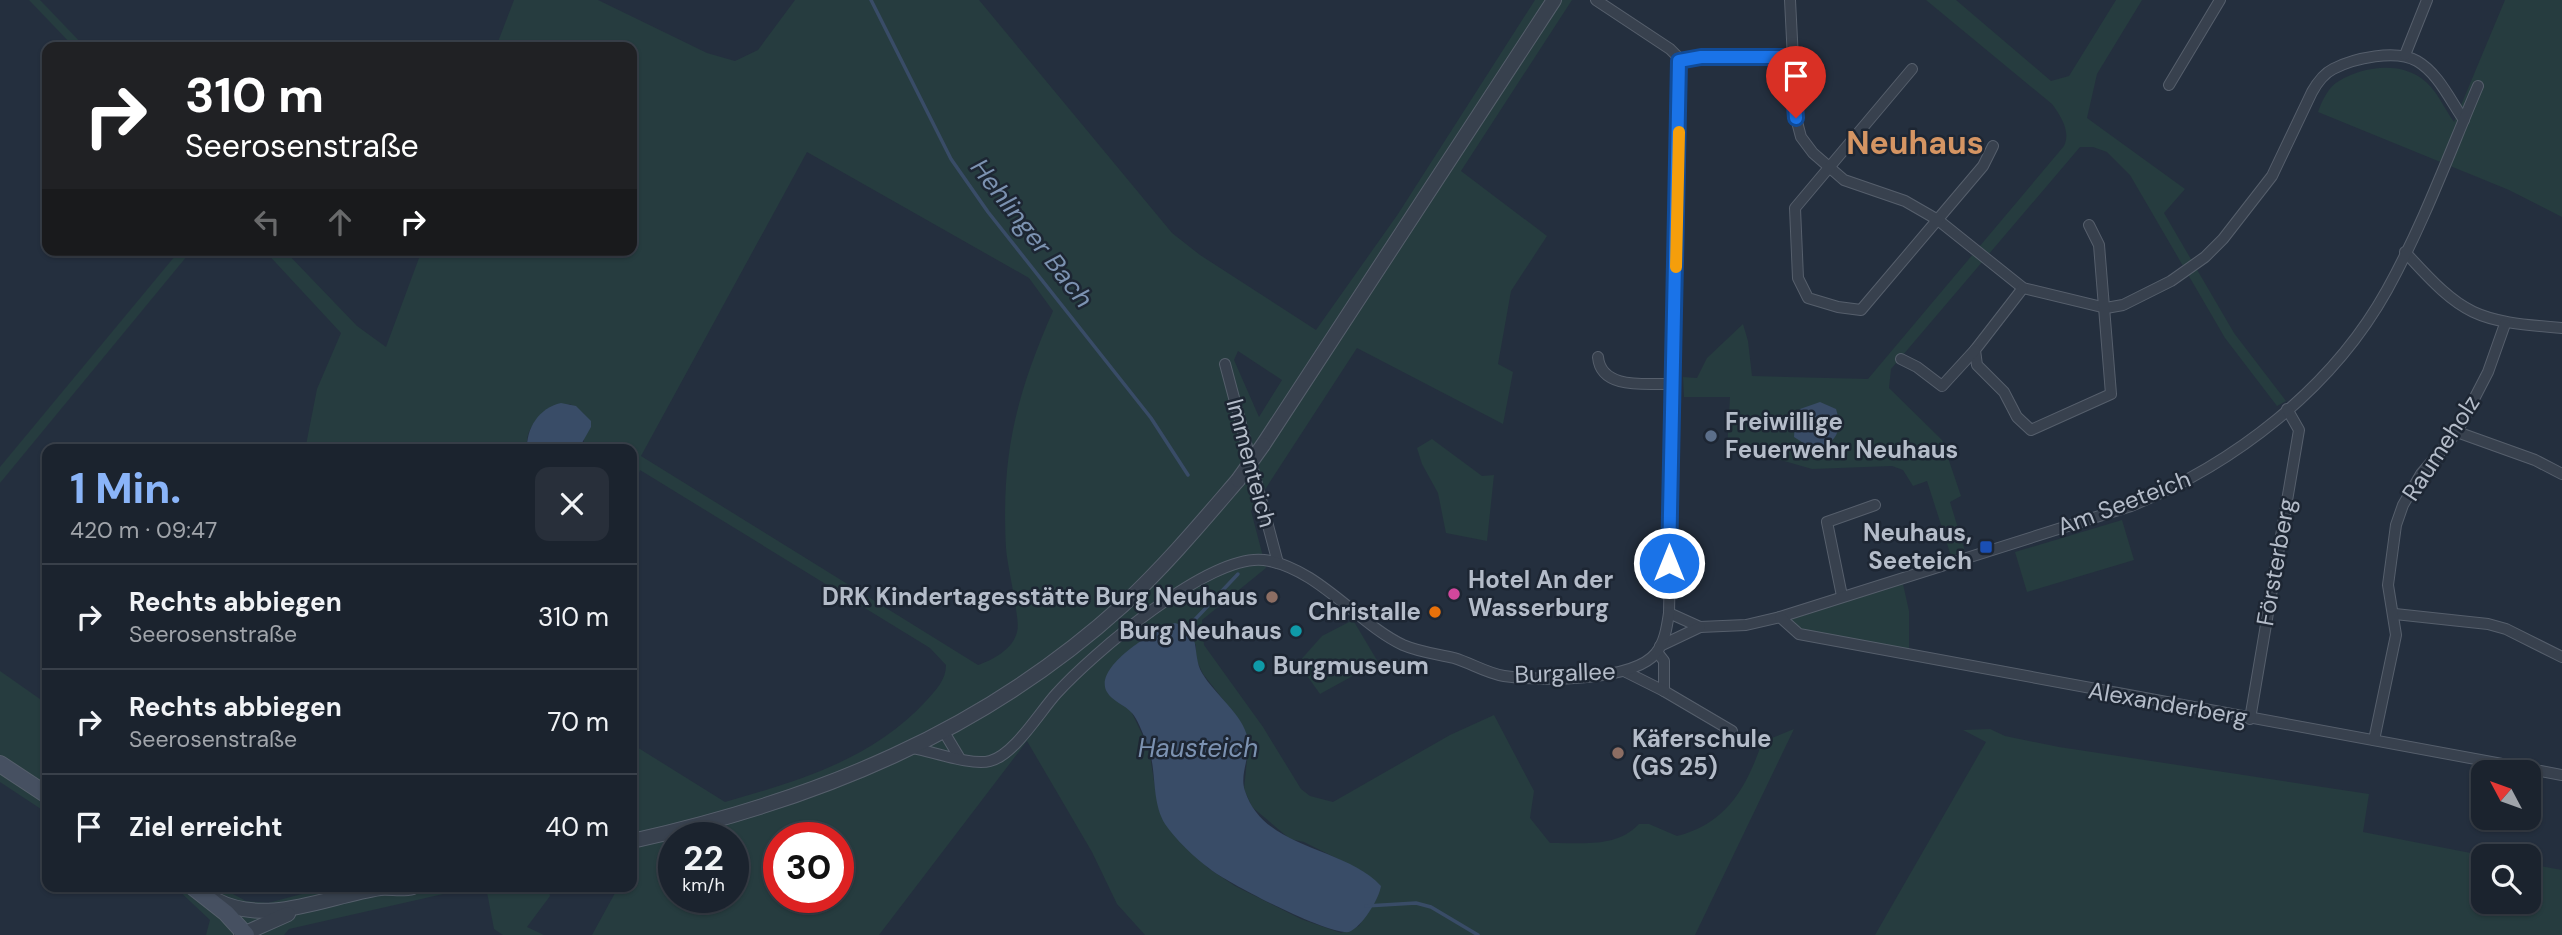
<!DOCTYPE html>
<html lang="de">
<meta charset="utf-8">
<style>
body{margin:0;font-family:"DM Sans",sans-serif;background:#282f3a;color:#f1f3f6;height:100vh;display:flex;flex-direction:column;font-size:26px;white-space:nowrap}
*{box-sizing:border-box;margin:0}
p{font-size:23px;color:#a0a4aa}
.icon{flex:none;width:38px;height:38px;fill:none;stroke:currentColor;stroke-width:2;stroke-linecap:round;stroke-linejoin:round}
.map{position:relative;flex:1;overflow:hidden}
.sheet{position:absolute;left:42px;top:444px;width:595px;height:448px;display:flex;flex-direction:column;background:#1b232e;border-radius:14px;box-shadow:0 2px 5px #0004,0 0 0 2px #39404a}
.sheet>*{flex:none}
.top-card{position:absolute;left:42px;top:42px;width:595px;height:214px;border-radius:14px;box-shadow:0 2px 5px #0004,0 0 0 2px #39404a;background:#202124;color:#fff;overflow:hidden}
.needle{width:46px;rotate:311deg}
.tools{position:absolute;left:2471px;top:760px;display:grid;gap:14px}
.tools a{display:grid;place-items:center;width:70px;height:70px;border-radius:14px;background:#1b232e;box-shadow:0 2px 5px #0004,0 0 0 2px #39404a;font-size:35px}
.speed{position:absolute;left:658px;top:822px;display:flex;gap:14px;font-size:35px;font-weight:700;text-align:center}
.speed>*{display:grid;place-content:center;width:91px;height:91px;border-radius:50%;background:#1b232e;box-shadow:0 2px 5px #0004,0 0 0 2px #39404a;line-height:1}
.speed small{font-size:18px;font-weight:400}
.speed .limit{border:10px solid #d22;background:#fff;color:#111}
.pin{position:absolute;display:grid;place-items:center;width:60px;height:60px;color:#fff;margin:-72px -30px;border-radius:50% 50% 50% 0;rotate:-45deg;box-shadow:0 0 7px #0007}
.pin .icon{rotate:45deg}
.me{position:absolute;width:77px;margin:-38px;rotate:0deg;stroke-linejoin:round;filter:drop-shadow(0 0 5px #0008)}
.turn{display:flex;align-items:center;gap:24px;height:147px;padding:0 28px;font-size:32px}
.turn .icon{width:91px;height:91px;stroke-width:2.5}
.turn b{display:block;font-size:49px;line-height:60px}
.lanes{display:flex;align-items:center;height:66px;padding:0 28px;background:#0003;justify-content:center;gap:35px;direction:ltr}
.lanes .off{opacity:.35}
.round{display:grid;place-items:center;flex:none;width:74px;height:74px;border-radius:14px;background:#282f3a}
.summary{display:flex;align-items:center;justify-content:space-between;height:119px;padding:0 28px}
h1{font-size:42px;font-weight:800;line-height:52px;color:#8ab4f8}
ul{padding:0;list-style:none}
li{display:flex;align-items:center;gap:21px;height:105px;padding:0 28px;border-top:2px solid #39404a}
li div{flex:1}
li b{display:block;font-size:26px}
li em{font-style:normal}
.map>svg:first-child{display:block}
.green{fill:#263c3f;fill-rule:evenodd}
.water{fill:#394c67}
.lines{fill:none;stroke-linecap:round;stroke-linejoin:round}
.stream{stroke:#394c67;stroke-width:3.5}
.minor-casing{stroke:#565f6c;stroke-width:12}
.tertiary-casing{stroke:#565f6c;stroke-width:16}
.secondary-casing{stroke:#565f6c;stroke-width:18}
.minor{stroke:#38414e;stroke-width:10}
.tertiary{stroke:#38414e;stroke-width:14}
.secondary{stroke:#465061;stroke-width:16}
.tertiary-bridge-casing{stroke:#565f6c;stroke-width:16;stroke-linecap:butt}
.tertiary-bridge{stroke:#38414e;stroke-width:14}
.route-casing{stroke:#114b97;stroke-width:18}
.route{stroke:#1a73e8;stroke-width:12}
.slow{stroke:#f59e0b;stroke-width:12}
.service-dot{fill:#5c6f8a;stroke:#1d2633;stroke-width:2.5}
.transit-dot{fill:#1a4fb4;stroke:#1d2633;stroke-width:2.5}
.hotel-dot{fill:#d1479c;stroke:#1d2633;stroke-width:2.5}
.education-dot{fill:#8d6e63;stroke:#1d2633;stroke-width:2.5}
.food-dot{fill:#e8710a;stroke:#1d2633;stroke-width:2.5}
.culture-dot{fill:#0f9aa8;stroke:#1d2633;stroke-width:2.5}
.labels{text-anchor:middle;stroke-width:5;stroke-linejoin:round;paint-order:stroke}
.poi-label{font-size:24px;font-weight:bold;fill:#b4bcc9;stroke:#1d2633;text-anchor:start}
.street-label{font-size:24px;fill:#b4bcc9;stroke:#1d2633}
.water-label{font-size:26px;font-style:italic;fill:#7c92b1;stroke:#1d2633}
.district-label{font-size:32px;font-weight:bold;fill:#d59563;stroke:#1d2633}
</style>
<div class="map">
<svg width="2562" height="935" viewBox="0 0 2562 935">
<rect width="100%" height="100%" fill="#242f3e"/>
<g class="green">
<polygon points="29,0 40,0 85,47 74,47"/>
<path d="M514 0H598L707 53 735 61 758 50 795 0H979L1172 233 1200 255 1316 330 1398 214 1535 0H1572L1461 171 1547 236 1511 291 1498 364 1513 372 1503 424 1357 348 1251 511 1266 568 1202 620 1204 645 1263 727 1301 789 1310 796 1333 802 1450 735 1494 715 1534 791 1530 818 1550 843C1582 842 1615 849 1639 824H1649L1677 836C1726 824 1747 787 1762 742L1794 729 1695 935H1145L1117 904 1092 852 1027 741 879 935H592L615 893 614 887H632V744L725 802C799 781 873 759 926 701 936 690 946 680 946 665L930 648 640 470 632 494V450H578L584 442V414L570 404C545 414 525 419 527 450H305L317 389 341 333 264 250H284L357 326 386 347 422 250H632V47H496ZM807 152 1029 278 1053 311C1016 395 1001 455 1006 548 1007 566 1021 621 1017 632 1013 649 993 660 978 665L641 456ZM1238 351 1282 380 1259 417 1234 360ZM1196 644V659L1203 674 1225 702 1248 750 1244 789 1252 807 1290 839 1304 842 1362 871 1373 899 1359 926 1341 933 1301 919 1235 886 1208 868 1166 824 1156 794 1149 749 1132 713ZM674 838H733V898H674ZM779 838H838V898H779Z"/>
<path d="M1926 0H1956L2051 81 2069 76 2116 0H2142L2097 74 2087 118 2185 189 2164 213 2234 333 2286 401 2277 406 2225 338 2130 175 2107 152 2093 147H2080L1891 369 1889 388 1942 440 1961 496 1950 502 1965 551 1951 556 1927 481 1913 486 1903 470 1892 466 1812 469 1753 452 1727 451 1730 397H1684L1683 377 1697 378 1707 358 1743 324 1748 341 1752 376 1868 379 2064 146C2071 132 2061 116 2052 104Z"/>
<path d="M2505 0H2562V217L2509 190 2318 112C2322 101 2328 87 2339 81 2363 66 2399 62 2421 78 2437 89 2443 107 2454 122Z"/>
<polygon points="180,250 192,250 0,483 0,467"/>
<polygon points="1432,439 1482,476 1494,475 1487,541 1446,533 1438,493 1422,464 1417,448"/>
<polygon points="2122,520 2134,560 2027,592 2015,552"/>
<polygon points="1903,584 1909,611 1909,651 1806,633 1796,628 1792,619"/>
<polygon points="1353,620 1378,662 1320,694 1298,663 1322,636"/>
<polygon points="0,671 47,704 47,813 0,782"/>
<polygon points="1990,729 2005,736 2059,747 2369,794 2363,832 2486,856 2483,856 2483,901 2529,901 2529,864 2562,870 2562,935 1875,935 1986,742 1963,730"/>
<polygon points="175,887 220,887 246,901 268,903 328,887 474,887 289,929 284,935 206,935 210,920"/>
<polygon points="486,887 548,887 550,896 527,927 544,935 503,935 494,929"/>
</g>
<g class="water">
<path d="M1820 402 1836 409C1843 431 1836 442 1816 451L1794 437 1795 419 1800 409Z"/>
<path d="M561 403 576 406 591 421V427L578 450H527C526 428 539 408 561 403Z"/>
<path d="M1175 623C1203 630 1191 653 1202 673 1215 695 1243 714 1248 739 1251 756 1239 774 1245 791 1264 850 1344 846 1381 886 1379 899 1362 927 1349 932 1328 935 1229 884 1210 869 1195 858 1175 839 1165 824 1150 799 1158 767 1146 741 1142 732 1138 720 1132 713 1125 705 1112 701 1107 692 1092 667 1156 629 1175 623Z"/>
</g>
<g class="lines">
<g class="stream">
<polyline points="871,0 951,159 988,212 1151,418 1188,475"/>
<polyline points="1186,629 1238,574"/>
<polyline points="1366,906 1416,903 1431,907 1478,935"/>
</g>
<g class="minor-casing">
<g id="minor">
<path d="M1790 0 1796 118 1801 137 1813 153 1844 180 1905 201 1938 220 2023 288 2106 308 2123 305 2171 281 2205 257 2223 239 2272 176 2312 92C2317 83 2323 74 2333 69 2354 58 2396 49 2417 61 2438 73 2450 100 2464 120"/>
<polyline points="2405,55 2427,0"/>
<polyline points="1679,61 1701,56 1791,57"/>
<polyline points="1912,69 1795,208 1798,278 1808,298 1838,307 1861,310 1983,166 1993,146"/>
<polyline points="2169,85 2220,0"/>
<path d="M2405 252C2464 317 2475 321 2562 328"/>
<polyline points="2023,288 1975,350 1977,365 2004,392 2017,417 2031,430 2111,394 2099,245 2089,225"/>
<path d="M1598 357C1601 391 1649 383 1673 384"/>
<polyline points="1901,359 1917,367 1942,386 1975,350"/>
<polyline points="1225,364 1278,563"/>
<polyline points="2457,432 2535,460 2562,474"/>
<polyline points="1842,596 1827,522 1875,505"/>
<path d="M1669 613 1700 627 1746 625 1780 617 2131 506C2234 464 2332 389 2387 290 2423 225 2449 154 2478 86"/>
<polyline points="2395,614 2488,624 2506,629 2562,657"/>
<polyline points="1780,617 1799,634 2562,775"/>
<polyline points="1660,646 1700,627"/>
<polyline points="1657,652 1664,661 1664,691 1732,731"/>
<polyline points="1626,672 1664,691"/>
<polyline points="2250,719 2299,430 2287,409"/>
<polyline points="944,732 959,757"/>
<polyline points="2374,740 2396,635 2388,585 2396,525 2403,505 2421,474 2457,432 2488,372 2505,324"/>
<path d="M913 748C934 752 972 766 990 761 1014 755 1039 713 1056 694 1092 654 1210 553 1264 560 1317 567 1358 624 1403 645 1419 652 1437 654 1454 658 1471 663 1486 673 1504 676 1538 681 1633 682 1656 653 1665 642 1667 626 1669 613L1680 68 1677 56 1670 49 1596 0"/>
</g>
</g>
<g class="tertiary-casing">
<g id="tertiary">
<polyline points="1263,445 1554,0"/>
<path d="M632 841C816 800 982 733 1123 605 1165 566 1201 523 1238 480"/>
<path d="M216 900C267 927 327 896 380 888 391 887 402 890 413 887"/>
<polyline points="241,935 288,914"/>
</g>
</g>
<g class="secondary-casing">
<g id="secondary">
<polyline points="0,764 47,795"/>
<polyline points="193,887 226,913 246,935"/>
</g>
</g>
<use href="#minor" class="minor"/>
<use href="#tertiary" class="tertiary"/>
<use href="#secondary" class="secondary"/>
<g class="tertiary-bridge-casing">
<polyline id="tertiary-bridge" points="1238,480 1263,445"/>
</g>
<use href="#tertiary-bridge" class="tertiary-bridge"/>
</g>
<g class="lines">
<g class="route-casing">
<polyline id="route" points="1669,563 1679,61 1701,57 1791,57 1796,118"/>
</g>
<use href="#route" class="route"/>
<polyline class="slow" points="1676,267 1679,132"/>
</g>
<circle class="service-dot" cx="1711" cy="436" r="7"/>
<rect class="transit-dot" x="1979" y="540" width="14" height="14" rx="3.5"/>
<circle class="hotel-dot" cx="1454" cy="594" r="7"/>
<g class="education-dot">
<circle cx="1272" cy="597" r="7"/>
<circle cx="1618" cy="753" r="7"/>
</g>
<circle class="food-dot" cx="1435" cy="612" r="7"/>
<g class="culture-dot">
<circle cx="1296" cy="631" r="7"/>
<circle cx="1259" cy="666" r="7"/>
</g>
<g class="labels">
<g class="poi-label">
<text x="1725" y="430">Freiwillige<tspan x="1725" dy="28">Feuerwehr Neuhaus</tspan></text>
<text x="1972" y="541" text-anchor="end">Neuhaus,<tspan x="1972" dy="28">Seeteich</tspan></text>
<text x="1468" y="588">Hotel An der<tspan x="1468" dy="28">Wasserburg</tspan></text>
<text x="1258" y="605" text-anchor="end">DRK Kindertagesstätte Burg Neuhaus</text>
<text x="1421" y="620" text-anchor="end">Christalle</text>
<text x="1282" y="639" text-anchor="end">Burg Neuhaus</text>
<text x="1273" y="674">Burgmuseum</text>
<text x="1632" y="747">Käferschule<tspan x="1632" dy="28">(GS 25)</tspan></text>
</g>
<g class="street-label">
<text transform="translate(2441 448) rotate(-57)" y="8">Raumeholz</text>
<text transform="translate(1251 463) rotate(75)" y="8">Immenteich</text>
<text transform="translate(2124 503) rotate(-21)" y="8">Am Seeteich</text>
<text transform="translate(2276 562) rotate(-80)" y="8">Försterberg</text>
<text transform="translate(1565 673) rotate(-2)" y="8">Burgallee</text>
<text transform="translate(2168 704) rotate(10)" y="8">Alexanderberg</text>
</g>
<g class="water-label">
<text transform="translate(1032 233) rotate(52)" y="9">Hehlinger Bach</text>
<text x="1198" y="757">Hausteich</text>
</g>
<g class="district-label">
<text x="1915" y="154">Neuhaus</text>
</g>
</g>
</svg>
<div class="tools">
<a><svg class="needle" viewBox="-14 -14 28 28"><path d="M0-13l5 13h-10z" fill="#e53935"/><path d="M0 13l5-13h-10z" fill="#a0a4aa"/></svg></a>
<a><svg class="icon" aria-label="search" viewBox="0 0 24 24"><circle cx="10" cy="10" r="6"/><path d="M15 15l6 6"/></svg></a>
</div>
<div class="speed"><div>22<small>km/h</small></div><div class="limit">30</div></div>
<div class="pin" style="left:1796px;top:118px;background:#d93025"><svg class="icon" aria-label="arrive" viewBox="0 0 24 24"><path d="M6 21V4h12l-3 4 3 4H6"/></svg></div>
<svg class="me" style="left:1669px;top:563px" viewBox="-20 -20 40 40"><circle r="17" fill="#1a73e8" stroke="#fff" stroke-width="3"/><path d="M0-11L8 9 0 5-8 9z" fill="#fff"/></svg>
<div class="top-card">
<div class="turn"><svg class="icon" aria-label="right" viewBox="0 0 24 24"><path d="M7 20v-9h11M14 6l5 5-5 5"/></svg><div><b>310 m</b>Seerosenstraße</div></div>
<div class="lanes"><svg class="icon off" aria-label="left" viewBox="0 0 24 24"><path d="M17 20v-9H6M10 6l-5 5 5 5"/></svg><svg class="icon off" aria-label="ahead" viewBox="0 0 24 24"><path d="M12 20V5M6 11l6-6 6 6"/></svg><svg class="icon" aria-label="right" viewBox="0 0 24 24"><path d="M7 20v-9h11M14 6l5 5-5 5"/></svg></div>
</div>
<section class="sheet">
<div class="summary"><div><h1>1 Min.</h1><p>420 m · 09:47</p></div><a class="round"><svg class="icon" aria-label="close" viewBox="0 0 24 24"><path d="M6 6l12 12M18 6L6 18"/></svg></a></div>
<ul>
<li><svg class="icon" aria-label="right" viewBox="0 0 24 24"><path d="M7 20v-9h11M14 6l5 5-5 5"/></svg><div><b>Rechts abbiegen</b><p>Seerosenstraße</p></div><em>310 m</em></li>
<li><svg class="icon" aria-label="right" viewBox="0 0 24 24"><path d="M7 20v-9h11M14 6l5 5-5 5"/></svg><div><b>Rechts abbiegen</b><p>Seerosenstraße</p></div><em>70 m</em></li>
<li><svg class="icon" aria-label="arrive" viewBox="0 0 24 24"><path d="M6 21V4h12l-3 4 3 4H6"/></svg><div><b>Ziel erreicht</b></div><em>40 m</em></li>
</ul>
</section>
</div>
